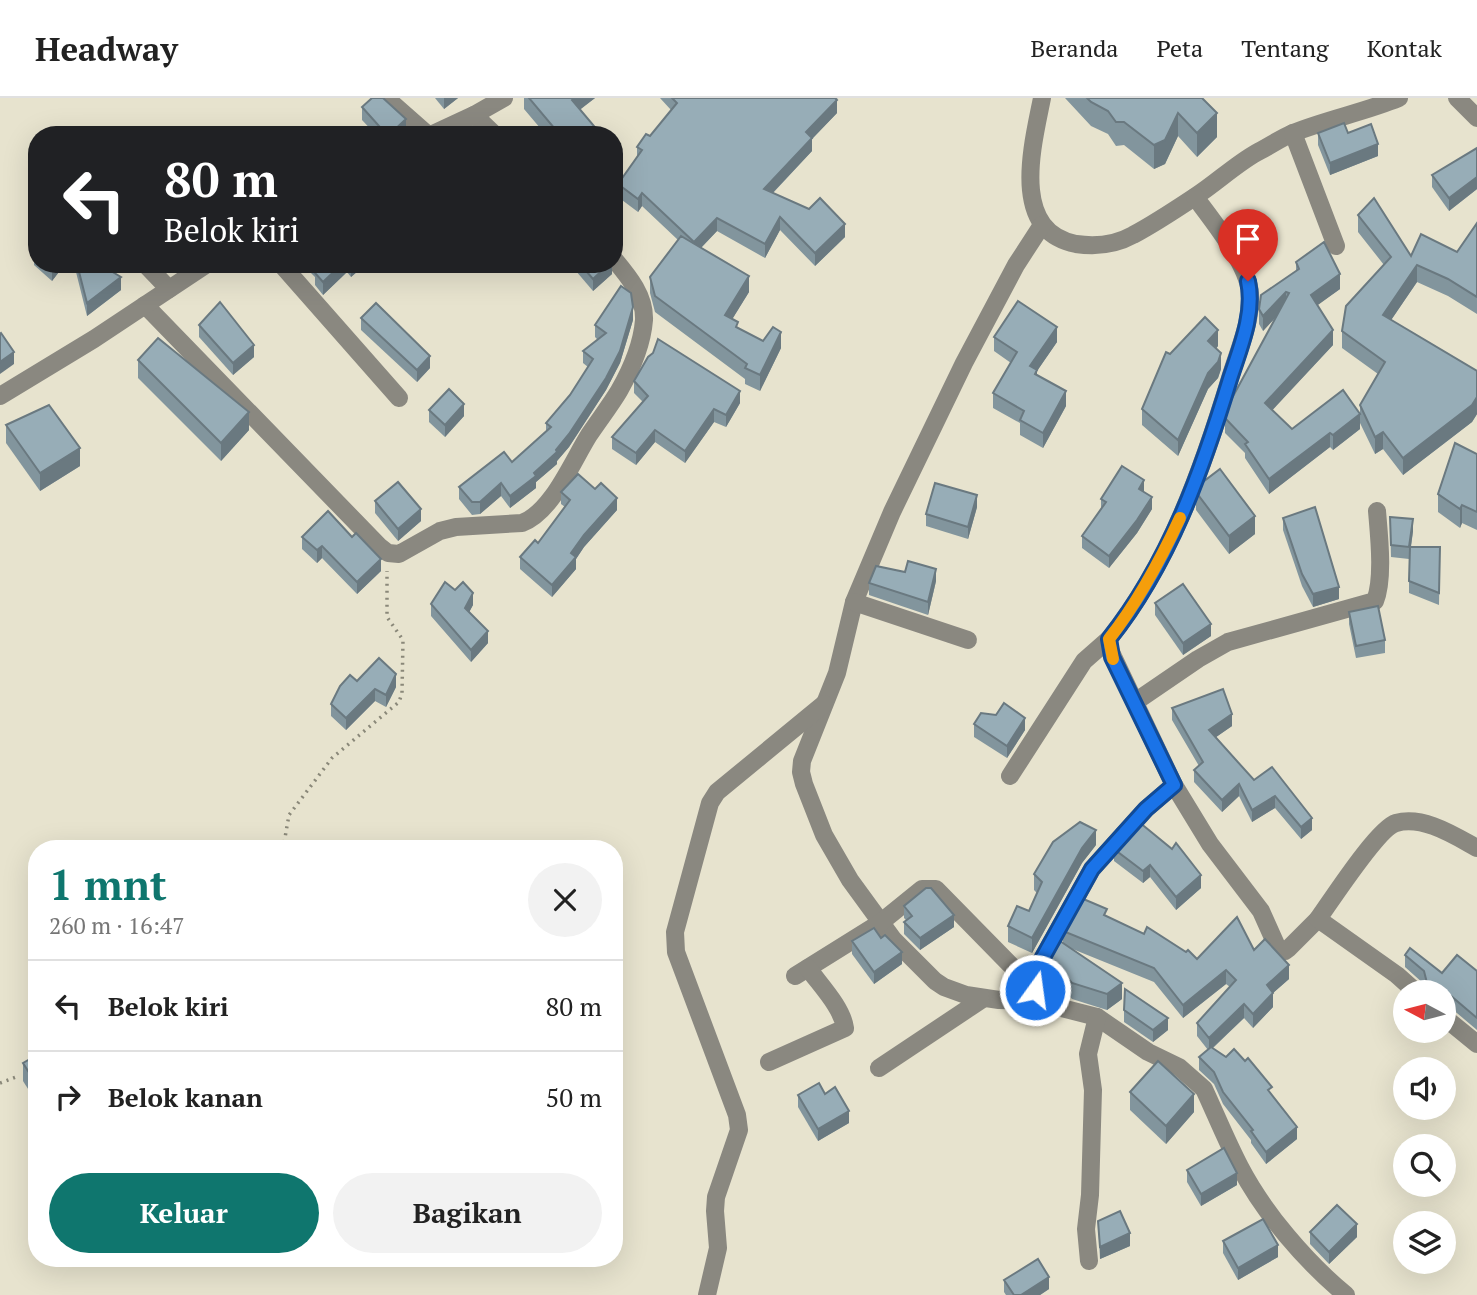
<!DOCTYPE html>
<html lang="id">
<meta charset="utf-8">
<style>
body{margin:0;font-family:"PT Serif",serif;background:#f2f2f2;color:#222;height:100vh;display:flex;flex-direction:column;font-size:26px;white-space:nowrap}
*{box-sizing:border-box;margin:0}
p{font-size:23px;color:#767676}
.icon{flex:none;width:38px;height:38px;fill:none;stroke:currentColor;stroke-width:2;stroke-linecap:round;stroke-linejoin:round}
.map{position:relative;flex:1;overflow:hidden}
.sheet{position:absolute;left:28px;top:742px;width:595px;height:427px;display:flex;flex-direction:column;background:#fff;border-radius:28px;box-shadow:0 7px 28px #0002}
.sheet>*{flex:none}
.guide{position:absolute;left:28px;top:28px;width:595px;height:147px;border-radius:28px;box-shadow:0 7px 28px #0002;background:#202124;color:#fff;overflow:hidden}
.needle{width:46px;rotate:277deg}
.fabs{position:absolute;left:1393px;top:882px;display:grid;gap:14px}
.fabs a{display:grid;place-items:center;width:63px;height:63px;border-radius:50%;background:#fff;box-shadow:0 7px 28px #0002;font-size:35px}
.pin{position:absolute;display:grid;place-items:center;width:60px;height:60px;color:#fff;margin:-72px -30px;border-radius:50% 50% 50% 0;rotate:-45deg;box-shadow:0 0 7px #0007}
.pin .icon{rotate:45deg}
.me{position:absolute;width:77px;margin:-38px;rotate:14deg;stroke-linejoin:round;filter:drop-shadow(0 0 5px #0008)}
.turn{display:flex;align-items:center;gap:24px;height:147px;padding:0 21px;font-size:32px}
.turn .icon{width:91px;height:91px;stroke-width:2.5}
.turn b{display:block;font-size:49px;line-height:60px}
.round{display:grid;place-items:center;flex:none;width:74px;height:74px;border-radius:37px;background:#f2f2f2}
.overview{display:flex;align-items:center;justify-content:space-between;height:119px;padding:0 21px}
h1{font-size:42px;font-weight:600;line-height:52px;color:#0f766e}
.action{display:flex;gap:14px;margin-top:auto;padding:14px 21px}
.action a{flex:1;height:80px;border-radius:42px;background:#0f766e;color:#fff;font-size:28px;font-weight:600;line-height:80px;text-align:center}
.action a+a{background:#f2f2f2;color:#222}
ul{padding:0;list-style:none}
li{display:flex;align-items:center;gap:21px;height:91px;padding:0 21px;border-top:2px solid #e0e0e0}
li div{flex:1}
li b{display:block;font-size:26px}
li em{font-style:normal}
header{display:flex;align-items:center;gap:42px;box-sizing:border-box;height:98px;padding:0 35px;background:#fff;border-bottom:2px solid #e0e0e0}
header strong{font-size:33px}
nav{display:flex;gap:38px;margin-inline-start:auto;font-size:24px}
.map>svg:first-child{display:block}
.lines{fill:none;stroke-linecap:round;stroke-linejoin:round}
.path{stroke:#8a8879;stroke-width:3.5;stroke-dasharray:2 5;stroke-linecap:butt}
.minor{stroke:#8a8880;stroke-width:18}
.wall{fill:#82959d}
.shaded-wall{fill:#6a7980}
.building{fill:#97adb7;stroke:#6a7980;stroke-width:2}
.route-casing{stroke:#114b97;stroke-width:18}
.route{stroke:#1a73e8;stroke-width:12}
.slow{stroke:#f59e0b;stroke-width:12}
</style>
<header>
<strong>Headway</strong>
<nav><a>Beranda</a><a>Peta</a><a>Tentang</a><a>Kontak</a></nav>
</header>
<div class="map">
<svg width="1477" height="1197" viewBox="0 0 1477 1197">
<rect width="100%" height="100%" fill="#e7e3ce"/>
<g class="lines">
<g class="path">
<polyline points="283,751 289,717 332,660 399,604 402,595 403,542 387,519 387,473"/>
<polyline points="0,985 16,979"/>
</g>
<g class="minor">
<polyline points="386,0 428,37"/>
<path d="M1042 0C1033 46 1009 133 1076 146 1096 149 1115 147 1133 137 1154 126 1175 112 1196 98 1216 85 1235 67 1256 55 1268 49 1281 40 1293 35 1328 21 1365 14 1399 0"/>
<polyline points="1457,0 1477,20"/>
<polyline points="474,17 495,37"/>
<polyline points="1293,35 1336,148"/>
<polyline points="431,37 474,17 504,0"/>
<path d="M1195 99C1212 122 1248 166 1250 195 1252 222 1239 251 1231 277 1203 370 1170 464 1109 541L1110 552 1174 687 1210 746 1261 813 1278 851 1285 853 1289 850 1318 821"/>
<path d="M1042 127 1016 167 964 265 892 414 854 504 837 575 802 663 801 674 804 686 824 737 850 782 893 841 935 883 944 889 966 897 999 902 1034 903 1097 919 1148 954 1179 969 1204 991C1216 1017 1227 1044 1240 1069 1264 1115 1306 1164 1346 1197"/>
<polyline points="145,166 169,191"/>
<polyline points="281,166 399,300"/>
<path d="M145 207 379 448 388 455 399 456 440 433 456 429 522 425C552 414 572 364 589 337 599 322 610 308 619 293 631 272 642 247 644 222 645 198 629 179 614 161"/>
<polyline points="0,298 94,241 207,166"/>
<polyline points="854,504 968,542"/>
<path d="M1135 604 1198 561 1228 544 1375 503C1384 481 1379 437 1377 413"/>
<polyline points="1010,678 1084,563 1109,541"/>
<polyline points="795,878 880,825 922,791 936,791 1035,892"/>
<path d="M1416 894 1397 877 1318 821C1331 803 1378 730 1396 725 1423 717 1455 738 1477 750"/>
<polyline points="1034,900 1037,870 1092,771 1146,711 1174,687"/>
<polyline points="1444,919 1477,946"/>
<path d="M769 964 845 930C842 909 820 887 808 870"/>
<polyline points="879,970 984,900"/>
<polyline points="1089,1163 1086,1131 1090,1097 1093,992 1088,956 1097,919"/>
<polyline points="707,1197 718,1150 715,1113 716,1099 739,1032 737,1017 676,854 675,834 710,705 717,694 824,606"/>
</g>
</g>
<g class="wall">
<polygon points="435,0 458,0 444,11"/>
<polygon points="524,0 595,0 580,11 594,37 546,37 524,11"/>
<polygon points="660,0 838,0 836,1 837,15 812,41 812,53 773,95 845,139 815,168 780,132 765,160 717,133 701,150 749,194 732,221 738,230 763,243 781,250 760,293 745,286 745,281 655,214 650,195 650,179 678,142 642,108 638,114 618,99 618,86 637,59 637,49 650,38 671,12"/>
<polygon points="1065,0 1202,0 1217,39 1197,59 1178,38 1165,66 1154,71 1124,47 1116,48 1108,36 1091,28"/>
<polygon points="362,9 406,33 402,37 376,37 362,22"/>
<polygon points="1318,35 1348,35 1378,58 1330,77 1318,47"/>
<polygon points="1477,50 1477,91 1449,113 1432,89 1432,77"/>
<polygon points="1358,117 1411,158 1457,154 1477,125 1477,216 1448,198 1417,184 1391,222 1477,273 1477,316 1472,324 1403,377 1383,351 1375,356 1360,325 1360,331 1333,352 1330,349 1269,396 1245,360 1245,355 1225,335 1225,320 1276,219 1263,233 1259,226 1259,211 1296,173 1296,164 1340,191 1317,207 1333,247 1272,312 1292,331 1360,316 1360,307 1378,276 1342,250 1342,233 1384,167 1358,134"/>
<polygon points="37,150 37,166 65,166 52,183 34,167 34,155"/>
<polygon points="74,166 99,166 121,192 87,218"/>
<polygon points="302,166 366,166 351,179 347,174 323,197 315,187 315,179"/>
<polygon points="570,166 612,166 612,176 593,193"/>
<polygon points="361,220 430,270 417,284 361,232"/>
<polygon points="633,222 620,265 606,292 569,349 557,363 557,366 536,384 536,390 510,410 501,398 480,416 472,417 459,401 459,389 512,364 546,333 546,325 570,297 588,269 583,265 583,253 598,242 595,239 595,227"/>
<polygon points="199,227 254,259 233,277 199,239"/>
<polygon points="994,239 1057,244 1037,273 1037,277 1066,308 1043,350 1020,337 1020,325 993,310 993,295 1011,265 994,253"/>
<polygon points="1218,248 1216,251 1221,271 1218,280 1208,291 1178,358 1142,327 1142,311 1170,256"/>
<polygon points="138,262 249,332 221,363 138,280"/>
<polygon points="634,283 740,305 726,329 714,324 685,365 655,344 636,367 612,351 612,339 643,304 634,295"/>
<polygon points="429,312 464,318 445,339 429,324"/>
<polygon points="6,327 80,368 40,393 6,345"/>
<polygon points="1477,356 1477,432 1462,425 1460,430 1438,414 1438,396"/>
<polygon points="561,394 617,412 584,449 576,461 576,471 552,499 520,471 520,459 538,445 565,409 561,406"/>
<polygon points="1144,394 1152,411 1137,435 1109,470 1082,450 1082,438 1101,411 1101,401"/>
<polygon points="1196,394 1255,436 1229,456 1196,412"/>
<polygon points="375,403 421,423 398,443 375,415"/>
<polygon points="977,409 968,441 926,428 926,416"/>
<polygon points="1390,419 1413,433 1411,449 1440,449 1439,507 1409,495 1409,457 1409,461 1391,459"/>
<polygon points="1283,420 1339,501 1313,509 1302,488 1283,432"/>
<polygon points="302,439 381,473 357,496 322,460 317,465 302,451"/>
<polygon points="936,483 928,517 869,497 869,485"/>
<polygon points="1155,505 1211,538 1183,557 1155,517"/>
<polygon points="431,506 473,507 469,514 488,545 471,564 431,518"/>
<polygon points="1349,514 1385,542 1385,555 1356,560 1349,526"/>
<polygon points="357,583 396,589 386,609 375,603 346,632 331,618 331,606"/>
<polygon points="1172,610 1232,628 1216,639 1254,682 1272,669 1312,732 1301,741 1275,710 1252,724 1239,698 1222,714 1194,684 1194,672 1199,668 1172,622"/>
<polygon points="996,617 1025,632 1007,660 974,639 974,626"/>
<polygon points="1096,747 1082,765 1032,855 1008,844 1008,828 1029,813 1037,795 1034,792 1034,776"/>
<polygon points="1114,751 1201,790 1176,812 1150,779 1143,785 1114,763"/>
<polygon points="904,808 954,829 920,852 904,836 904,824 906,822 904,820"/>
<polygon points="1107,818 1197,861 1254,852 1289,881 1273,895 1273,909 1253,930 1244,920 1213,950 1272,997 1297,1041 1266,1066 1251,1045 1251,1042 1223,1006 1214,986 1199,972 1199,959 1208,952 1197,938 1197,925 1230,889 1226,886 1183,920 1154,884 1070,850 1122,901 1107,912 1072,901 1048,875 1048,858 1063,845 1063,833"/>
<polygon points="852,843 902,866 874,886 852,856"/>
<polygon points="1405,857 1442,875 1477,873 1477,932 1451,910 1445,908 1444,894 1426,894 1424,886 1405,869"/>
<polygon points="1124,912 1168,932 1153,944 1124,924"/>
<polygon points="37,957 35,1002 23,983 23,965"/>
<polygon points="1130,994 1194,1014 1166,1046 1130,1012"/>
<polygon points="825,996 849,1025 818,1043 798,1009 798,997"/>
<polygon points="1187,1072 1237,1087 1201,1108 1187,1084"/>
<polygon points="1098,1123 1130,1148 1100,1161"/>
<polygon points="1310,1134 1357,1139 1329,1166 1310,1146"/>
<polygon points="1223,1143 1278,1159 1238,1182 1223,1155"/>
<polygon points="1004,1182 1049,1191 1040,1197 1006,1197 1004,1194"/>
</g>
<g class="shaded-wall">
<polygon points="444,0 458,0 444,11"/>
<polygon points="574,0 595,0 572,18 572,2"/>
<polygon points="837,2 837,15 812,41 812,53 764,104 764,91 806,34"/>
<polygon points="1178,15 1178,38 1165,66 1154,71 1154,47"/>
<polygon points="1217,15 1217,39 1197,59 1197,35"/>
<polygon points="406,21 406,33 402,37 389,37"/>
<polygon points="594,28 594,37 583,37"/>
<polygon points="1378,46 1378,58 1330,77 1330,65"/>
<polygon points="1477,79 1477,91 1449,113 1449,100"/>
<polygon points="642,95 642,108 638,114 638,101"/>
<polygon points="780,119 780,132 765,160 765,146"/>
<polygon points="717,120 717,133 694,157 694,144"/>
<polygon points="845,126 845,139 815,168 815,155"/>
<polygon points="55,166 65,166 52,183 52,171"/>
<polygon points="342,166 347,166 347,174 323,197 323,184"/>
<polygon points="351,166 366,166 351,179"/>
<polygon points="609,166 612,166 612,176 593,193 593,181"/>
<polygon points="1417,167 1417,184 1383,234 1383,217"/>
<polygon points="1340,176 1340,191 1311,212 1311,197"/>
<polygon points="749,178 749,194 725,233 725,217"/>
<polygon points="121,179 121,192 87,218 87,205"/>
<polygon points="1286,194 1286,208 1263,233 1263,218"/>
<polygon points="633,209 633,222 620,265 606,292 569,349 557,363 557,366 536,384 536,390 510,410 510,398 534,375"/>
<polygon points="1057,229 1057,244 1037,273 1037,287 1030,268"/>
<polygon points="1218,232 1218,248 1208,259 1208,243"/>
<polygon points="1333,232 1333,247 1265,320 1265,305"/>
<polygon points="781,234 781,250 760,293 760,277"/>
<polygon points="254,247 254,259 233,277 233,265"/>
<polygon points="14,254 14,266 0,276 0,264"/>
<polygon points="1221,255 1221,271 1218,280 1208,291 1178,358 1178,342 1208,275"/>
<polygon points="430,258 430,270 417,284 417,272"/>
<polygon points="740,293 740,305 726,329 726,317"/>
<polygon points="1066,293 1066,308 1043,350 1043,335"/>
<polygon points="1477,299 1477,316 1472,324 1403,377 1403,360"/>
<polygon points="464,306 464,318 445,339 445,327"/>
<polygon points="714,311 714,324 685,365 685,353"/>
<polygon points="249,314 249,332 221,363 221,345"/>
<polygon points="1360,316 1360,331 1333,352 1333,337"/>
<polygon points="655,332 655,344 636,367 636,355"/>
<polygon points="1383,334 1383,351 1375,356 1375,339"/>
<polygon points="1330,335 1330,349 1269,396 1269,381"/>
<polygon points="80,350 80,368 40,393 40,375"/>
<polygon points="1144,382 1144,394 1139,391"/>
<polygon points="501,385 501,398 480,416 480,404"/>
<polygon points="977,397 977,409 968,441 968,429"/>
<polygon points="1152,399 1152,411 1137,435 1109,470 1109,458"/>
<polygon points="617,400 617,412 584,449 576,461 576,471 552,499 552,487 571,455 584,437"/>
<polygon points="1462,407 1462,425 1460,430 1460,411"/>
<polygon points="421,411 421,423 398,443 398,431"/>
<polygon points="1255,418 1255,436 1229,456 1229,438"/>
<polygon points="1413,421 1413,433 1409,461 1409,449"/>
<polygon points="322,448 322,460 317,465 317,452"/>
<polygon points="381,461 381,473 357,496 357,484"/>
<polygon points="936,471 936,483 928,517 928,504"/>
<polygon points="1339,489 1339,501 1313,509 1313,496"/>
<polygon points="473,495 473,507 465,522 465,510"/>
<polygon points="1211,526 1211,538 1183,557 1183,545"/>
<polygon points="488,533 488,545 471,564 471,552"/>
<polygon points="396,576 396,589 386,609 386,597"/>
<polygon points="375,591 375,603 346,632 346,620"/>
<polygon points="1232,616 1232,628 1209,644 1209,632"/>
<polygon points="1025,620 1025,632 1007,660 1007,648"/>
<polygon points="1239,686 1239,698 1222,714 1222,702"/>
<polygon points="1275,698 1275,710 1252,724 1252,712"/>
<polygon points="1312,720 1312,732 1301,741 1301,729"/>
<polygon points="1096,732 1096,747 1082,765 1032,855 1032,840 1082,750"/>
<polygon points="1150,767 1150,779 1143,785 1143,773"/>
<polygon points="1201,777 1201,790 1176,812 1176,799"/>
<polygon points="954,817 954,829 920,852 920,840"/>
<polygon points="902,854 902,866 874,886 874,874"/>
<polygon points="1289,867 1289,881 1273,895 1273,909 1253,930 1253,916 1267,887"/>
<polygon points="1226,872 1226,886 1183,920 1183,907"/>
<polygon points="1122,885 1122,901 1107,912 1107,896"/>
<rect x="1444" y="896" width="1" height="12"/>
<polygon points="1244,906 1244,920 1209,953 1209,940"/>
<polygon points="1168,920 1168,932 1153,944 1153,932"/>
<polygon points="37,983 37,1001 35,1002 35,984"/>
<polygon points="1194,996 1194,1014 1166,1046 1166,1028"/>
<polygon points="849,1013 849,1025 818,1043 818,1031"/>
<polygon points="1297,1029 1297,1041 1266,1066 1266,1054"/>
<polygon points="1237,1075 1237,1087 1201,1108 1201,1096"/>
<polygon points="1357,1126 1357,1139 1329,1166 1329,1154"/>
<polygon points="1130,1135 1130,1148 1100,1161 1100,1149"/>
<polygon points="1278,1147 1278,1159 1238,1182 1238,1170"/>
<polygon points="1049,1179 1049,1191 1040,1197 1021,1197"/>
</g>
<g class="building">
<polygon points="372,0 383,0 406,21 389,37 387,37 362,9"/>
<polygon points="529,0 574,0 572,2 594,28 583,37 560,37"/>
<polygon points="672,0 835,0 837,2 806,34 812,40 764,91 809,111 820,100 845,126 815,155 780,119 765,146 717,120 694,144 642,95 638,101 618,86 642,52 637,49 646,36 650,38 677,5"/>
<polygon points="1087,0 1202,0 1217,15 1197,35 1178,15 1165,42 1154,47 1124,24 1116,24 1108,13 1091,4"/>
<polygon points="1344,25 1348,35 1371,26 1378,46 1330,65 1318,35"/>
<polygon points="1477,50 1477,79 1449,100 1432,77"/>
<polygon points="1374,100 1411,158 1421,136 1457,154 1477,125 1477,199 1448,181 1417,167 1383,217 1477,273 1477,299 1472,307 1403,360 1383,334 1375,339 1360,307 1385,264 1342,233 1346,208 1391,159 1358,117"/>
<polygon points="681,138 749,178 725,217 738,224 736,229 763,243 773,229 781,234 760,277 745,270 747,266 655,198 650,179"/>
<polygon points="1324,144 1340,176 1311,197 1333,232 1265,305 1292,331 1343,292 1360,316 1333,337 1330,335 1269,381 1245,346 1248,344 1225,320 1231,302 1289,195 1286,194 1263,218 1259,211 1261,197 1299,171 1296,164"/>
<polygon points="47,166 55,166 52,171"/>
<polygon points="77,166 99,166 121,179 87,205"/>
<polygon points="314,166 342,166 323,184 315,175 318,170"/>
<polygon points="580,166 609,166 593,181"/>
<polygon points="621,188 631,195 633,209 620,253 606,280 569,336 556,352 557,354 534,375 536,378 510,398 501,385 480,404 472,404 459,389 504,354 512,364 551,329 546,325 570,297 593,261 583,253 606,235 595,227"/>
<polygon points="1018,203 1057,229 1030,268 1037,272 1035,276 1066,293 1043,335 1020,322 1024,313 993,295 1017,254 994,239"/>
<polygon points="220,204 254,247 233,265 199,227"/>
<polygon points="376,205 430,258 417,272 361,220"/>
<polygon points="1205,219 1218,232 1208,243 1221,255 1218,264 1208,275 1178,342 1142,311 1166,254 1170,256"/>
<polygon points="1,235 14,254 0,264 0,236"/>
<polygon points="158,240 249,314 221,345 138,262"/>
<polygon points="658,241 740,293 726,317 714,311 685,353 655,332 636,355 612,339 648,298 634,283 648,259 653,255"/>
<polygon points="449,291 464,306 445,327 429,312"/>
<polygon points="49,307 80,350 40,375 6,327"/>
<polygon points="1455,345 1477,356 1477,414 1462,407 1460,411 1438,396"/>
<polygon points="1122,368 1144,382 1139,391 1152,399 1137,422 1109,458 1082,438 1106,404 1101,401"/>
<polygon points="1220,371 1255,418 1229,438 1196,394 1199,387"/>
<polygon points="578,376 595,391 601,385 617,400 584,437 571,455 576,459 552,487 520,459 535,442 538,445 570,402 561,394"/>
<polygon points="398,384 421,411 398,431 375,403"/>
<polygon points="935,385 977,397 968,429 926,416"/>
<polygon points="1315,409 1339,489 1313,496 1302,476 1283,420"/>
<polygon points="328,413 352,439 356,435 381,461 357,484 322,448 317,452 302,439"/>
<polygon points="1390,419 1413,421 1409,449 1391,447"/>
<polygon points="1410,449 1440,449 1439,495 1409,483"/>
<polygon points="908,463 936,471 928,504 869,485 876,468 905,474"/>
<polygon points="445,484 455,492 463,484 473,495 465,510 488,533 471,552 431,506"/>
<polygon points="1183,486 1211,526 1183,545 1155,505"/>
<polygon points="1378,508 1385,542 1356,548 1349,514"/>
<polygon points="379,560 396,576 386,597 375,591 346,620 331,606 340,588 350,577 357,583"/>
<polygon points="1223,591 1232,616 1209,632 1254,682 1272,669 1312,720 1301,729 1275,698 1252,712 1239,686 1222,702 1194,672 1203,664 1172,610"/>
<polygon points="1004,605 1025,620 1007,648 974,626 981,615 996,617"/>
<polygon points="1080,724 1096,732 1082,750 1032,840 1008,828 1017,808 1029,813 1042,784 1034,776 1053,744"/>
<polygon points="1139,724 1172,751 1176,745 1201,777 1176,799 1150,767 1143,773 1114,751"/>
<polygon points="926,790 931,790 954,817 920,840 904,824 912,818 904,808"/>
<polygon points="1081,800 1107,811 1104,817 1144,836 1147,829 1186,854 1188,852 1197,861 1237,819 1254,852 1265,841 1289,867 1267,887 1273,895 1253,916 1244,906 1209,940 1197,925 1236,882 1226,872 1183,907 1154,870 1063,833"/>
<polygon points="874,830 881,840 885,837 902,854 874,874 852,843"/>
<polygon points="1057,841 1122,885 1107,896 1072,885 1048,858"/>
<polygon points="1410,850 1442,875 1457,857 1477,873 1477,920 1451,898 1444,896 1444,894 1436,894 1430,890 1432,888 1427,885 1424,873 1405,857"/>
<polygon points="1125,891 1168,920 1153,932 1124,912"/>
<polygon points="1211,949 1226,959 1234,951 1245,963 1248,960 1272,989 1268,992 1297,1029 1266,1054 1251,1033 1253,1032 1223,994 1214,974 1199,959"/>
<polygon points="37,957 37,983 35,984 23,965"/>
<polygon points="1158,963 1194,996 1166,1028 1130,994"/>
<polygon points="819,985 825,996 835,989 849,1013 818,1031 798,997"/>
<polygon points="1224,1050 1237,1075 1201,1096 1187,1072"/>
<polygon points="1337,1107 1357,1126 1329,1154 1310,1134"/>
<polygon points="1120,1113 1130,1135 1100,1149 1098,1123"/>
<polygon points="1263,1121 1278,1147 1238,1170 1223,1143"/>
<polygon points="1038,1161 1049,1179 1021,1197 1014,1197 1004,1182"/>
</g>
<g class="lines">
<g class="route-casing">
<path id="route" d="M1035 892 1037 870 1092 771 1146 711 1174 687 1112 559 1109 541C1169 466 1202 373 1230 281 1240 250 1255 216 1248 183"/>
</g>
<use href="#route" class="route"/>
<path class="slow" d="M1113 561 1109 541C1138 504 1160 463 1180 420"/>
</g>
</svg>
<div class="fabs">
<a><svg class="needle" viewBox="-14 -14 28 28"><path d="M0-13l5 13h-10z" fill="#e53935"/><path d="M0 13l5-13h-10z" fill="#767676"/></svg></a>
<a><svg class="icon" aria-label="sound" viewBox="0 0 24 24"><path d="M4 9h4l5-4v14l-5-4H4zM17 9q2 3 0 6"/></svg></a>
<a><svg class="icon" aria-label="search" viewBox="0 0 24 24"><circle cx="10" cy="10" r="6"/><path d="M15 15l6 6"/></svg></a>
<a><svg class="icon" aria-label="layers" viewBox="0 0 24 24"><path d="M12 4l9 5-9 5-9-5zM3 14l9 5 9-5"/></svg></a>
</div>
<div class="pin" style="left:1248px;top:183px;background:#d93025"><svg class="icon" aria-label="arrive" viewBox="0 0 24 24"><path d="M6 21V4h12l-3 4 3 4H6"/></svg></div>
<svg class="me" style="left:1035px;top:892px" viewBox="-20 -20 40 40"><circle r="17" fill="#1a73e8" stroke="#fff" stroke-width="3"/><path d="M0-11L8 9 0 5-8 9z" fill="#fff"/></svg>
<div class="guide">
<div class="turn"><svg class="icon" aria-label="left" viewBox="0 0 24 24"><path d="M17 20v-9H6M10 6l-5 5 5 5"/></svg><div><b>80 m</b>Belok kiri</div></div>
</div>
<section class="sheet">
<div class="overview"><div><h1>1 mnt</h1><p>260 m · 16:47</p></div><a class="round"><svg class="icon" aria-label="close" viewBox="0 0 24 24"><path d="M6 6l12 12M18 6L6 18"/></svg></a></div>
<ul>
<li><svg class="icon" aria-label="left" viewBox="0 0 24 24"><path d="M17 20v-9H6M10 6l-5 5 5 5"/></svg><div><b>Belok kiri</b></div><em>80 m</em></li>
<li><svg class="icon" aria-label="right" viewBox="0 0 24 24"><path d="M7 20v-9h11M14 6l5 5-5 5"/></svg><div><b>Belok kanan</b></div><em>50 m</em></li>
</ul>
<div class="action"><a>Keluar</a><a>Bagikan</a></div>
</section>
</div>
